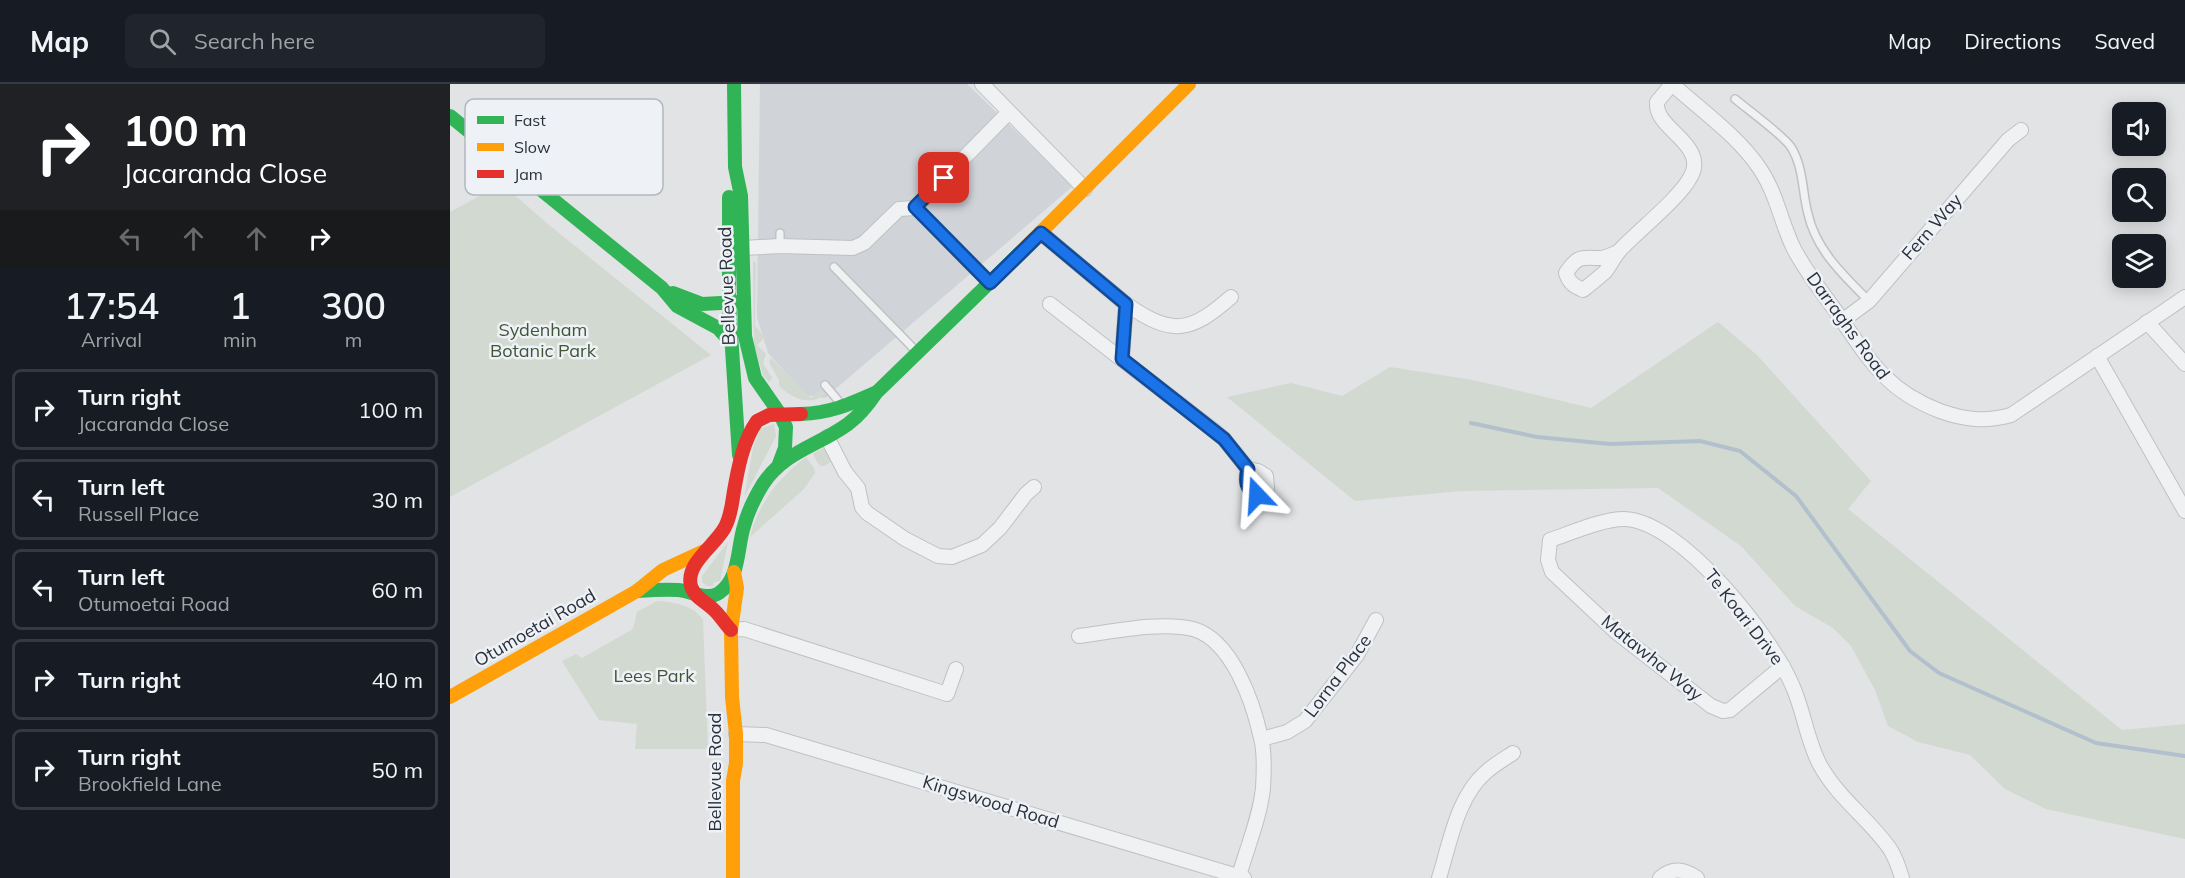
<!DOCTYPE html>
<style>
body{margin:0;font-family:Mulish,sans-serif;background:#20242c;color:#f1f3f6;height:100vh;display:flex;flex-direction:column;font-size:22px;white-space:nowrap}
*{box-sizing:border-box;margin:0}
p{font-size:20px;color:#9ea1a6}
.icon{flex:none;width:33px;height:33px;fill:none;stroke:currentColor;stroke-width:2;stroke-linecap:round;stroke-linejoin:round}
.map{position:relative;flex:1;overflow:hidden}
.sheet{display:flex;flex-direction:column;background:#171b24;width:450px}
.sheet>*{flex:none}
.guide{background:#202124;color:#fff;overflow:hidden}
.buttons{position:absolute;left:1662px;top:18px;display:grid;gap:12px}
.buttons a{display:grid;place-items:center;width:54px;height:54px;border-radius:9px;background:#171b24;box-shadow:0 3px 15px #0003;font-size:30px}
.pin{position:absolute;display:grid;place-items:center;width:51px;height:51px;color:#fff;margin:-26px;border-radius:12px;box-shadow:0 3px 9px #0006}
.me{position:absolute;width:66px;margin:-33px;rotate:340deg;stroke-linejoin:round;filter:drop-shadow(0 0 4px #0008)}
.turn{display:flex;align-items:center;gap:21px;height:126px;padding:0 24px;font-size:27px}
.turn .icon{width:78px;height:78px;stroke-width:2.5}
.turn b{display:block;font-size:42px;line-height:51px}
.lanes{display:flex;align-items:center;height:57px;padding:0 24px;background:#0003;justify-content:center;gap:30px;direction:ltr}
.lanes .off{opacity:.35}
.eta{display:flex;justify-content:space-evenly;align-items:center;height:102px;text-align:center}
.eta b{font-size:36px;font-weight:600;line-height:42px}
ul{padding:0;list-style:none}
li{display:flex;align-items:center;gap:18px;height:81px;margin:0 12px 9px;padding:0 12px;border:3px solid #363941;border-radius:9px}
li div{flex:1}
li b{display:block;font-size:22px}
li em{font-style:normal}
header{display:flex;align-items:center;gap:36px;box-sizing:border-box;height:84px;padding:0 30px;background:#171b24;border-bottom:2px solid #363941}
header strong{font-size:28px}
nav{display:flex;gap:33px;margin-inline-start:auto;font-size:21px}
.search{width:420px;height:54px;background:#20242c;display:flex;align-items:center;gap:15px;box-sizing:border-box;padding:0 21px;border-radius:9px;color:#9ea1a6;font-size:22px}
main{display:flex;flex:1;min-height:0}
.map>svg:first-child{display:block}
.built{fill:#d0d3d8}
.green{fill:#d2d9d1}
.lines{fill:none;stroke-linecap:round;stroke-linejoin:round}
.stream{stroke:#b2c0cd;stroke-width:4}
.lane-casing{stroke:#bfc1c3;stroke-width:10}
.street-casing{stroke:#bfc1c3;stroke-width:16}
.lane{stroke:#f0f1f2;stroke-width:7}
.street{stroke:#f0f1f2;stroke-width:14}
.fast{stroke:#30b455;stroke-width:14}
.slow{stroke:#ff9f0a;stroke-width:14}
.jam{stroke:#e5322d;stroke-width:14}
.route-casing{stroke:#114b97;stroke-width:15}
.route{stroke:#1a73e8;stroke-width:10}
.labels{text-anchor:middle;stroke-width:5;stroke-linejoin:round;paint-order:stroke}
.street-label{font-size:18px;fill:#2a313c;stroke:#eef1f5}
.park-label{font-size:18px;fill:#3f5639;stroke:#eef1f5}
.key{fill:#eef1f5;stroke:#b3b7be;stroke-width:1.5}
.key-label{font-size:16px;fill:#2a313c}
</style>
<header>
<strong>Map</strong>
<div class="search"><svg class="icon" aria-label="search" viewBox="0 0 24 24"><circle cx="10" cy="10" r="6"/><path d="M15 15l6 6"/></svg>Search here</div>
<nav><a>Map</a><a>Directions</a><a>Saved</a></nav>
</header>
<main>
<section class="sheet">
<div class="guide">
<div class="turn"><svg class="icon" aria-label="right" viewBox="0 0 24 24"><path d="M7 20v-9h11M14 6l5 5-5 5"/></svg><div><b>100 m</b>Jacaranda Close</div></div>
<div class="lanes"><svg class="icon off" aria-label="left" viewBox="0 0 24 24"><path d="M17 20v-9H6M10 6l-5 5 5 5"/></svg><svg class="icon off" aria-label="ahead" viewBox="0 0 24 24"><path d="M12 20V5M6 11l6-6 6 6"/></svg><svg class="icon off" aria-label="ahead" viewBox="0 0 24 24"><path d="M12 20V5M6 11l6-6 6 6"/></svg><svg class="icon" aria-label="right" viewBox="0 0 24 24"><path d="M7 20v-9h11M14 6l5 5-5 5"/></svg></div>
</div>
<div class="eta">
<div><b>17:54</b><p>Arrival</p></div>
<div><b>1</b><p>min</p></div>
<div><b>300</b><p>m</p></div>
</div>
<ul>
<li><svg class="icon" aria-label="right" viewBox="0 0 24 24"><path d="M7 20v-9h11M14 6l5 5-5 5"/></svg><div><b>Turn right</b><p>Jacaranda Close</p></div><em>100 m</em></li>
<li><svg class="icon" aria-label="left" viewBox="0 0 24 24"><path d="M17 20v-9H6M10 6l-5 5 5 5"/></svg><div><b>Turn left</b><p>Russell Place</p></div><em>30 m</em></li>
<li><svg class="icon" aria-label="left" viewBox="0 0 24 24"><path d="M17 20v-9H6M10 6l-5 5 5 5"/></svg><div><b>Turn left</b><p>Otumoetai Road</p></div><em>60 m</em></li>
<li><svg class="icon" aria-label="right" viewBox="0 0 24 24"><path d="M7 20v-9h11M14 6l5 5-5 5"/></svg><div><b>Turn right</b></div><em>40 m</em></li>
<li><svg class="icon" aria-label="right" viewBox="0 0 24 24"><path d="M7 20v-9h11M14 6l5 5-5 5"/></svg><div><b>Turn right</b><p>Brookfield Lane</p></div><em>50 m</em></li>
</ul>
</section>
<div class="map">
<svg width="1735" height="794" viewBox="0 0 1735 794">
<rect width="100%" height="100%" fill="#e1e3e5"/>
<polygon class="built" points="310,0 517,0 623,102 375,314 356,311 318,269 307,233"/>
<g class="green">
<polygon points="52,100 99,141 261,271 0,413 0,128"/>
<polygon points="303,177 306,179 305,242 315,253 307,261 316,270 313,279 322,294 319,298 313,291 304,261"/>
<polygon points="1268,238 1307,271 1421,397 1398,425 1672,646 1735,640 1735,755 1596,725 1555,705 1520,671 1468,658 1438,642 1425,606 1401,562 1383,544 1345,522 1291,462 1208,404 1011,407 905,417 777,313 841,299 892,312 940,283 1023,296 1141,324"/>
<path d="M321 274 361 314 372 304 376 309C361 323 343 315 329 302V296L319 278Z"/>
<polygon points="324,340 326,352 294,414 303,364 310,345"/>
<path d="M374 364 383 376C371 386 368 383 363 369Z"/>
<path d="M356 373 364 384 365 389 353 406 300 453C309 418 328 395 356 373Z"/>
<polygon points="278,458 270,497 264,498 263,502 257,502 252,498 252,492"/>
<path d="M207 517C223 518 244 521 253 536L258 665H185L187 640 149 636 112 577 126 570 132 574 183 545 187 528Z"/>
</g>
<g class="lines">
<polyline class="stream" points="1021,339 1087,353 1160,360 1250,357 1290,367 1346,412 1460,567 1489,589 1646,659 1735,672"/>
<g class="lane-casing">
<g id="lane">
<path d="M1285 15C1297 25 1334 52 1341 63 1354 84 1352 108 1358 130 1366 166 1394 192 1419 217"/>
<polyline points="465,124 539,198"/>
<polyline points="330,162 330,149"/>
<polyline points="384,183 466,267"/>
<polyline points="375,301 392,321"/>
</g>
</g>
<g class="street-casing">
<g id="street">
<polyline points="532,0 635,105"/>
<path d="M591 149 676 220C722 252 740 249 781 213"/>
<polyline points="293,164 330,162 403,164 414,159 449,125 465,124 559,28"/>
<path d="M1168 168C1163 170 1156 174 1150 174 1131 174 1128 171 1116 189 1119 199 1124 202 1133 206 1141 200 1148 194 1155 188 1161 181 1164 172 1171 165 1189 146 1231 113 1241 92 1245 85 1245 77 1242 70 1234 51 1205 39 1207 18L1222 0C1251 26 1289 53 1310 85 1327 110 1331 139 1344 165 1356 188 1372 208 1387 229 1419 275 1435 306 1490 327 1515 336 1536 338 1561 331L1735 213"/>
<path d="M600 220 762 345 774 355 798 385 808 387 816 392 817 404 813 410 807 411C796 404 795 398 798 385"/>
<polyline points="1392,237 1419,217 1558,56 1571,46"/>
<polyline points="1697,238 1735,280"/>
<polyline points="1647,272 1735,427"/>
<polyline points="672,275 676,220"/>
<polyline points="377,353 395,388 408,404 412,423 417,429 455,455 488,472 502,473 532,461 550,444 576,410 584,403"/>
<polyline points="281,546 294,545 497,610 506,585"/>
<path d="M629 552C661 548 712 537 743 545 782 556 803 618 811 654 815 669 814 688 813 704 810 733 797 764 789 792"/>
<path d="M1333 582 1280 626 1273 627 1261 622 1166 548 1102 488 1098 476 1100 456C1121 449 1152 435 1174 435 1231 436 1323 554 1343 603 1354 628 1357 657 1370 681 1388 714 1419 735 1440 765 1446 774 1449 784 1452 794"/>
<polyline points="286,650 316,651 794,794"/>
<polyline points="812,655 837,648 855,637 907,571 926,536"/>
<path d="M989 794C1000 759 1007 713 1036 688 1044 681 1054 675 1063 669"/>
<path d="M1210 794C1223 783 1234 785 1247 794"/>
</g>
</g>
<use href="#lane" class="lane"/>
<use href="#street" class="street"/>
<g class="fast">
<polyline points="284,0 285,83 291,112 295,252 305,294 330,330 336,343 335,364 329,380"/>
<polyline points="0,32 212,204 227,222 268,244 281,259"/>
<polyline points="279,113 279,219 289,371"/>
<polyline points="223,209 252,220 290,218"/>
<path d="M351 330C380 329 398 321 425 309"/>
<path d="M187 507C201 506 215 505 228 506 241 507 257 517 269 509 290 495 287 464 294 442 298 427 305 413 313 400 335 367 368 362 398 340 410 331 418 321 426 309L569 170"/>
</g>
<g class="slow">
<polyline points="569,170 739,0"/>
<polyline points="0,613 187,507 213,486 254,467"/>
<polyline points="283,794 283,697 286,679 286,650 282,613 281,546 287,504 284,488"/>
</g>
<path class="jam" d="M281 546C274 539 270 531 263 525 256 518 244 513 241 502 235 479 266 461 275 443 281 432 282 419 284 407 288 384 293 357 307 337L319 331 351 330"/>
</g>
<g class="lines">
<g class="route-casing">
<path id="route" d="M494 94 465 123 540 199 591 149 676 220 672 275 774 355 798 385C795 398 796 404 807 411"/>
</g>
<use href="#route" class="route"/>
</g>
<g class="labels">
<g class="street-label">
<text transform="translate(1482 143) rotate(-49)" y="6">Fern Way</text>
<text transform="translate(277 202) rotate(-92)" y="6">Bellevue Road</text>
<text transform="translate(1398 242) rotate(54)" y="6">Darraghs Road</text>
<text transform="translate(1294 533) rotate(52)" y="6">Te Koari Drive</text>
<text transform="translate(85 544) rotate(-30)" y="6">Otumoetai Road</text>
<text transform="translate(1202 574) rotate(39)" y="6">Matawha Way</text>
<text transform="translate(888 592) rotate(-53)" y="6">Lorna Place</text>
<text transform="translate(265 688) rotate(-90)" y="6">Bellevue Road</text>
<text transform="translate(541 718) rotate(17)" y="6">Kingswood Road</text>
</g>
<g class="park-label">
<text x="93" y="252">Sydenham<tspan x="93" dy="21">Botanic Park</tspan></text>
<text x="204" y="598">Lees Park</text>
</g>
</g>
<rect x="15" y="15" width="198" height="96" rx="9" class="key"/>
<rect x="27" y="32" width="27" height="8" fill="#30b455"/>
<rect x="27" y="59" width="27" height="8" fill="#ff9f0a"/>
<rect x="27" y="86" width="27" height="8" fill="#e5322d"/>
<g class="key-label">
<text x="64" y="42">Fast</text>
<text x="64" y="69">Slow</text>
<text x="64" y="96">Jam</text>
</g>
</svg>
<div class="buttons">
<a><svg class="icon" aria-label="sound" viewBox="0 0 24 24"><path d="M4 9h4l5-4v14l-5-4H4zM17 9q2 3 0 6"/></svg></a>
<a><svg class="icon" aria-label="search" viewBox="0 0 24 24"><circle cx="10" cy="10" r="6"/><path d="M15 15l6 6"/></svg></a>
<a><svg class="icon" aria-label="layers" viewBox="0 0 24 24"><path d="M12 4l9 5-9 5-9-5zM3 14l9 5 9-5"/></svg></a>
</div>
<div class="pin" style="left:494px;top:94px;background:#d93025"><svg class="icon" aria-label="arrive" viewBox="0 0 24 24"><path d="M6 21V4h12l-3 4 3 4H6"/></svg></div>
<svg class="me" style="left:807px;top:411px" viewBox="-20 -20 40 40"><path d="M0-17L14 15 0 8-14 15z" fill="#1a73e8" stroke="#fff" stroke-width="4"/></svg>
</div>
</main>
